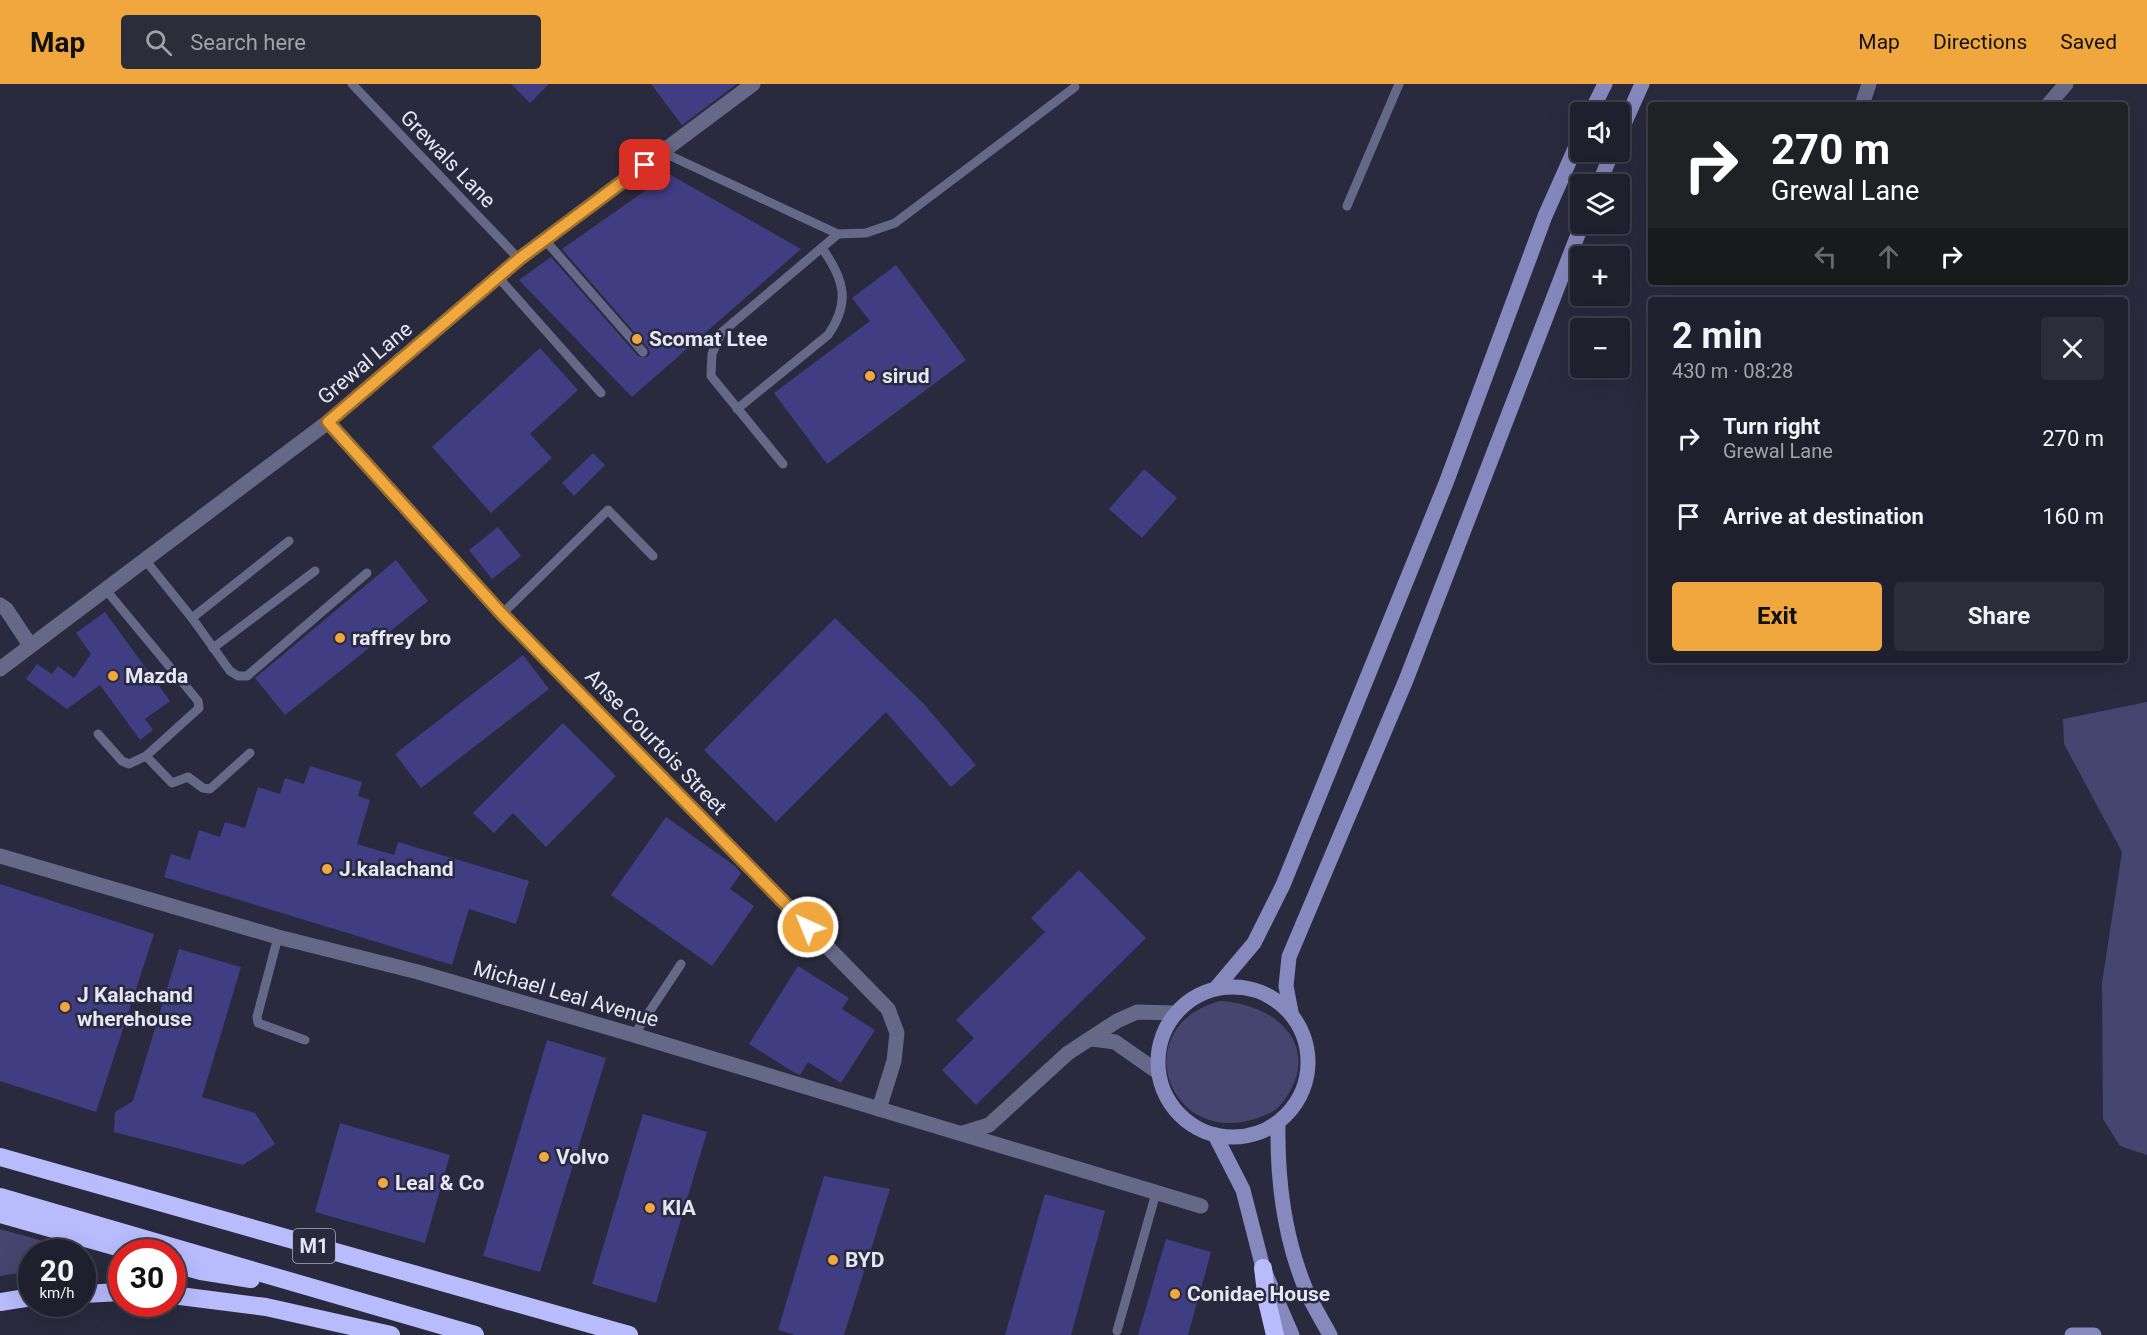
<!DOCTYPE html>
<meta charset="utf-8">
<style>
body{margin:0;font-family:Roboto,sans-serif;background:#2c2d3a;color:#f1f3f6;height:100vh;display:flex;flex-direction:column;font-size:22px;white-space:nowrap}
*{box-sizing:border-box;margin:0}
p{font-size:20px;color:#a1a3aa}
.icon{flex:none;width:33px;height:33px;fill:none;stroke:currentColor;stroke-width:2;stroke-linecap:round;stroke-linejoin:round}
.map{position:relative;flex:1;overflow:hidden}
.drawer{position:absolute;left:1648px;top:213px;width:480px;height:366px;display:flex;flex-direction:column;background:#1f202e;border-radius:6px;box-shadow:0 6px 24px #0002,0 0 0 2px #3c3e4a}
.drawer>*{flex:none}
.hud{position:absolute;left:1648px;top:18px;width:480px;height:183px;border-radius:6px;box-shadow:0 6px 24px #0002,0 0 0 2px #3c3e4a;background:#202124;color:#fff;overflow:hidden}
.tools{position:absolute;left:1570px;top:18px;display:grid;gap:12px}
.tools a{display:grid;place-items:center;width:60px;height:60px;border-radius:6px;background:#1f202e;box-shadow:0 6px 24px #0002,0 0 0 2px #3c3e4a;font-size:30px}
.speed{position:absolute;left:18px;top:1155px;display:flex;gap:12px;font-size:30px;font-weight:700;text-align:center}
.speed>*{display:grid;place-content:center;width:78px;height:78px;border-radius:50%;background:#1f202e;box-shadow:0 6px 24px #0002,0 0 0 2px #3c3e4a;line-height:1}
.speed small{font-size:15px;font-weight:400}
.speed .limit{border:9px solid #d22;background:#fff;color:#111}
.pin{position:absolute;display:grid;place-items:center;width:51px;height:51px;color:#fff;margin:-26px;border-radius:12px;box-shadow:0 3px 9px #0006}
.me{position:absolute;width:66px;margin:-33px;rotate:316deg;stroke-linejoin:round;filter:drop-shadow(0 0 4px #0008)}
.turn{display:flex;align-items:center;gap:21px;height:126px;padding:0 24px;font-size:27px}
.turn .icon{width:78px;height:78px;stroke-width:2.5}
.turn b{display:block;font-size:42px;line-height:51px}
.lanes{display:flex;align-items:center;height:57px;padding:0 24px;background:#0003;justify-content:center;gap:30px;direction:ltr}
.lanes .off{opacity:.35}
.round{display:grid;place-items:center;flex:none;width:63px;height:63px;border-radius:6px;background:#2c2d3a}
.head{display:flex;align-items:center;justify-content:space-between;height:102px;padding:0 24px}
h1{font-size:36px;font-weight:700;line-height:45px}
.button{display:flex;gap:12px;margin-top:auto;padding:12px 24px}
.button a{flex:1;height:69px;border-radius:6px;background:#efa73e;color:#111;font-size:24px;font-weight:700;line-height:69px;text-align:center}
.button a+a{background:#2c2d3a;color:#f1f3f6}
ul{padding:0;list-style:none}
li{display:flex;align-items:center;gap:18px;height:78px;padding:0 24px}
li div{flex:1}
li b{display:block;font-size:22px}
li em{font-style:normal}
header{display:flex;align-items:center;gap:36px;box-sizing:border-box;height:84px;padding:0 30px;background:#efa73e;color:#111}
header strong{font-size:28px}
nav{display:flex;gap:33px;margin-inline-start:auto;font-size:21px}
.search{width:420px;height:54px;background:#2c2d3a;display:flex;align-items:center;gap:15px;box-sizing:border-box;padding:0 21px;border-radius:6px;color:#a1a3aa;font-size:22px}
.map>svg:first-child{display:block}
.green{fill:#45456f}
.building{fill:#403d83}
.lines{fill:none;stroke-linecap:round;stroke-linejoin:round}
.lane{stroke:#666888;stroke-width:9}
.street{stroke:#666888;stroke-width:15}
.secondary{stroke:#8689bd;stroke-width:15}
.highway{stroke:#b8bbfc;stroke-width:18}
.route-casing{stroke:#9b6d28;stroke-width:15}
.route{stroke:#efa73e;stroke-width:10}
.poi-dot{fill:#efa73e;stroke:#292a3d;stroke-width:2}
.labels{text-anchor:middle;stroke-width:5;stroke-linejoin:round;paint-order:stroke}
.shield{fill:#292a3d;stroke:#adaebc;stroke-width:1.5}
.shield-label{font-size:20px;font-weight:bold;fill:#e5e6f3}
.street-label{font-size:21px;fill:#e5e6f3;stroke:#292a3d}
.poi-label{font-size:21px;font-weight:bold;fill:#e5e6f3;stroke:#292a3d;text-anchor:start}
</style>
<header>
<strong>Map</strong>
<div class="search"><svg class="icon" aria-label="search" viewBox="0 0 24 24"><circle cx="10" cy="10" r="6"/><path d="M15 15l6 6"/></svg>Search here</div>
<nav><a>Map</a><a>Directions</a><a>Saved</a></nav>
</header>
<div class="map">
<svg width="2147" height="1251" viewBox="0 0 2147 1251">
<rect width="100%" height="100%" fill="#292a3d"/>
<g class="green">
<polygon points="2147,618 2147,1071 2120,1062 2103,1035 2102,899 2122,768 2064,660 2063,635"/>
<path d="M1220 917C1277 920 1324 963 1283 1018 1275 1029 1260 1034 1247 1037 1166 1056 1128 942 1220 917Z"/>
<polygon points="0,1145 82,1168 32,1168 31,1187 0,1192"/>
</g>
<g class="building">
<polygon points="511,0 549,0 530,19"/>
<polygon points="651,0 737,0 682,41"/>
<polygon points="669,90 801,165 632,313 519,196 551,173 638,272 647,273 650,270 648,264 562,165"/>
<polygon points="896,181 966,276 827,380 774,309 870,237 852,214"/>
<polygon points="540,264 578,306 530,350 552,374 491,429 432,363"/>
<polygon points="593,369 605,381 574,412 562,399"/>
<polygon points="1144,385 1177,414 1142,454 1109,425"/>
<polygon points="498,443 521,472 492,495 469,466"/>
<polygon points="396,476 428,517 285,631 255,594"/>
<polygon points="105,528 170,617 145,635 153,646 140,656 100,601 67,625 26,595 37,580 52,590 58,582 74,594 91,570 76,549"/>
<polygon points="835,534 923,619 976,681 951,703 886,628 776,738 704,666"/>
<polygon points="523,571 549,605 421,704 395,670"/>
<polygon points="563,639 616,692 546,763 513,729 494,749 473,729"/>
<polygon points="310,682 362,698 358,712 370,716 357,760 394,771 398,758 529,797 516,840 469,825 452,881 164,793 171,770 190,776 199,746 220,753 225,738 245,744 258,703 280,710 285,694 304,700"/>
<polygon points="666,733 735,782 741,789 730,805 754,822 712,882 611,811"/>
<polygon points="1079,786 1146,854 976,1021 942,986 974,954 956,936 1045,848 1031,834"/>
<polygon points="0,800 154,850 96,1028 0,997"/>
<polygon points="179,865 241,883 202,1013 255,1029 275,1060 243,1081 114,1048 115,1028 133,1017"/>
<polygon points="798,882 849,914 842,925 875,946 841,999 808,978 800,991 795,989 749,960"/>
<polygon points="547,956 606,974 540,1188 483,1172"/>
<polygon points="643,1030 707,1048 656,1219 592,1200"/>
<polygon points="340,1039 450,1071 425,1159 315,1128"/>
<polygon points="824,1092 890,1105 844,1251 795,1251 778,1246"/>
<polygon points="1045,1110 1105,1127 1071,1251 1005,1251"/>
<polygon points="1166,1155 1211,1168 1188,1251 1138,1251"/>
</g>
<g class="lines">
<g class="lane">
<polyline points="352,0 519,175"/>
<polyline points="662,68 838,150 866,149 895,139 1075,3"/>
<polyline points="1347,122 1399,0"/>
<polyline points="545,156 643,268"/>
<polyline points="498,193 601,309"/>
<path d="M737 325 828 251C851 218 844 195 822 164"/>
<polyline points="783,380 711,292 712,270 721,249 838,150"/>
<polyline points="146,477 192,534 230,587 238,592 247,592 367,489"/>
<polyline points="502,530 608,426 653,472"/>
<polyline points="192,534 289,457"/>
<polyline points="213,564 315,487"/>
<polyline points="98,650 122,677 129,680 146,672 199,624 198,617 106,506"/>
<polyline points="146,672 172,699 188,693 203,704 210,705 250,669"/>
<polyline points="278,853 257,933 258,939 305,956"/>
<polyline points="634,951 681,880"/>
<polyline points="1117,1247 1156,1109"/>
</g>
<g class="street">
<polyline points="1862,21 1869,0"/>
<polyline points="2048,21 2066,0"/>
<polyline points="328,338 502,530 888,925 897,949 894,977 879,1025"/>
<polyline points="0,521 6,525 30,561"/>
<polyline points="0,585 328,338 519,175 753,0"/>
<polyline points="0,772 278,853 418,888 634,951 1201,1122"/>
<polyline points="1092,955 1115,958 1158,988"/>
<polyline points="963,1049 989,1041 1068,969 1117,937 1137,928 1175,929"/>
</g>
<g class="secondary">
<polyline points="1591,28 1605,0"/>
<polyline points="1620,49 1642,0"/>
<polyline points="1599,100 1612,68"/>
<circle cx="1233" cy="978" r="75"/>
<polyline points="1216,904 1254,859 1283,801 1446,399 1545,132 1581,51"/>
<polyline points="1291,928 1286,902 1289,873 1406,596 1582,140"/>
<path d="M1278 1039C1277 1096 1284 1153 1306 1206 1313 1222 1322 1236 1330 1251"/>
<polyline points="1215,1051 1243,1106 1263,1184 1292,1251"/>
<polyline points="2072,1251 2094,1251"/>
</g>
<g class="highway">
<polyline points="0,1073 629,1251"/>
<polyline points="0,1113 475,1251"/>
<polyline points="0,1130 135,1168"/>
<polyline points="172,1179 201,1187 251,1195"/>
<polyline points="1263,1184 1267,1217 1275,1251"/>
<polyline points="82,1210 122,1208"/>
<polyline points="172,1211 266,1223 391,1251"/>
<polyline points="0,1218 32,1213"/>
</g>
</g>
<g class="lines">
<g class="route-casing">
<polyline id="route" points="645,81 519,175 328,338 502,530 808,843"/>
</g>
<use href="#route" class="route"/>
</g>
<g class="poi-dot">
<circle cx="637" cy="255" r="6"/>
<circle cx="870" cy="292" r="6"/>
<circle cx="340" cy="554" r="6"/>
<circle cx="113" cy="592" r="6"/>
<circle cx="327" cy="785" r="6"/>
<circle cx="65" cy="923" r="6"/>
<circle cx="544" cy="1073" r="6"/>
<circle cx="383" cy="1099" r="6"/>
<circle cx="650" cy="1124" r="6"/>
<circle cx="833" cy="1176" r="6"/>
<circle cx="1175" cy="1210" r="6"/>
</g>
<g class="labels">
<rect class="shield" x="293" y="1145" width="42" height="34" rx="4.5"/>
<g class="shield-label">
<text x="314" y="1169">M1</text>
</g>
<g class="street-label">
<text transform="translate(448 75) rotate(46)" y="7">Grewals Lane</text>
<text transform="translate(365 279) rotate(-40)" y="7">Grewal Lane</text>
<text transform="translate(656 658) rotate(46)" y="7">Anse Courtois Street</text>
<text transform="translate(566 910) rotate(16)" y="7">Michael Leal Avenue</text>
</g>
<g class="poi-label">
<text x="649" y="262">Scomat Ltee</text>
<text x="882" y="299">sirud</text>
<text x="352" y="561">raffrey bro</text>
<text x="125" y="599">Mazda</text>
<text x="339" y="792">J.kalachand</text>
<text x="77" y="918">J Kalachand<tspan x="77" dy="24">wherehouse</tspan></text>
<text x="556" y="1080">Volvo</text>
<text x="395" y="1106">Leal &amp; Co</text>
<text x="662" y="1131">KIA</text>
<text x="845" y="1183">BYD</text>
<text x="1187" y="1217">Conidae House</text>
</g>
</g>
</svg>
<div class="tools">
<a><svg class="icon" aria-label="sound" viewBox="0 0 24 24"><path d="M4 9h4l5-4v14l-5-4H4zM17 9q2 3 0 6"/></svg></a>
<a><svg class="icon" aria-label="layers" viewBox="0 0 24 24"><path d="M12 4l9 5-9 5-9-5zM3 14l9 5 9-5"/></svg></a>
<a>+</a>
<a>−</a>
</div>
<div class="speed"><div>20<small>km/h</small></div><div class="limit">30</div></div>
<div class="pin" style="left:645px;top:81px;background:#d93025"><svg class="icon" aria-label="arrive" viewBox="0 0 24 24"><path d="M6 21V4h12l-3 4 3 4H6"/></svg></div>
<svg class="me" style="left:808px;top:843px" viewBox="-20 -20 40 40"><circle r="17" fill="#efa73e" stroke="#fff" stroke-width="3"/><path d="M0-11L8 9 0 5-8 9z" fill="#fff"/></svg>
<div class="hud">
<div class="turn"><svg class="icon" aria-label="right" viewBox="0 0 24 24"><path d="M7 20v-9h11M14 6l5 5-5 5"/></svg><div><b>270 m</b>Grewal Lane</div></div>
<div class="lanes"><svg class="icon off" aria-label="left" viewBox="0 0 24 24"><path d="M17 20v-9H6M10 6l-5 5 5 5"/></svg><svg class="icon off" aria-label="ahead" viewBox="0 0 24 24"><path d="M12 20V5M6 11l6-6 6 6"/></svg><svg class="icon" aria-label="right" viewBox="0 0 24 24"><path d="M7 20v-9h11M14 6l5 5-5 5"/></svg></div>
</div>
<section class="drawer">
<div class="head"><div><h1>2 min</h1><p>430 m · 08:28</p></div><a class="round"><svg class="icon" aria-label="close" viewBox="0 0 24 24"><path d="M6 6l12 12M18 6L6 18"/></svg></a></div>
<ul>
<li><svg class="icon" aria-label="right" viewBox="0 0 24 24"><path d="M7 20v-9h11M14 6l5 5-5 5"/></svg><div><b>Turn right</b><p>Grewal Lane</p></div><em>270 m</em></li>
<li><svg class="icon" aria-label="arrive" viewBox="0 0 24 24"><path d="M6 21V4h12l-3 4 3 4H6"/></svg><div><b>Arrive at destination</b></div><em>160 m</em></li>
</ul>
<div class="button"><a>Exit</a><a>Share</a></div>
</section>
</div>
